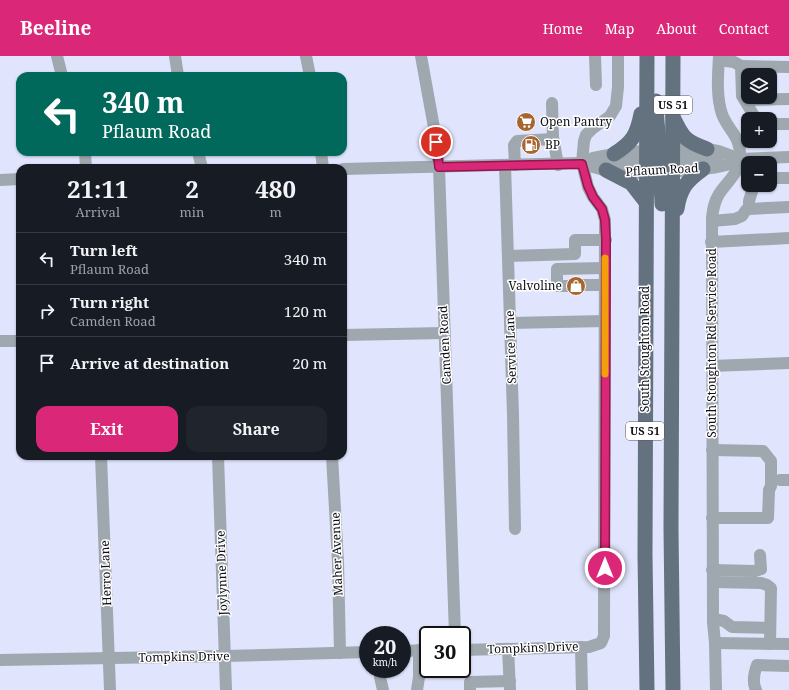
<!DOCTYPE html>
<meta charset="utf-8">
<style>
body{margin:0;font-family:"Noto Serif",serif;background:#20242c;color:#f1f3f6;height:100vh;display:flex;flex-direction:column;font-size:15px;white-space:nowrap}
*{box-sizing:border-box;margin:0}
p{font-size:13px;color:#9ea1a6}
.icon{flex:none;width:22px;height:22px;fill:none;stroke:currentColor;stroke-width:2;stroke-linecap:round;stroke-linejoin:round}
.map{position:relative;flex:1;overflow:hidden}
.drawer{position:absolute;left:16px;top:108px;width:331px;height:296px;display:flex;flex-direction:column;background:#171b24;border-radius:12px;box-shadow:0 1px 3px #0004}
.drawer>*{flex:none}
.banner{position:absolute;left:16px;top:16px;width:331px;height:84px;border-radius:12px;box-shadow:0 1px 3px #0004;background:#00695c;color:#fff;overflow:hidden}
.fabs{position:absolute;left:741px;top:12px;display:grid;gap:8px}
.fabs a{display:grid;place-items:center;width:36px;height:36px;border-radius:8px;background:#171b24;box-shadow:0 1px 3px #0004;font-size:20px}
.speed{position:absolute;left:359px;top:570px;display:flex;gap:8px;font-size:20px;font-weight:700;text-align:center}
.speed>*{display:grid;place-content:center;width:52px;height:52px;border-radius:50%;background:#171b24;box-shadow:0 1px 3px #0004;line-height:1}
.speed small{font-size:10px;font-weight:400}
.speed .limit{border:2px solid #111;border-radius:6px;background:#fff;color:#111}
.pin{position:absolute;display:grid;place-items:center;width:34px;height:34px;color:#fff;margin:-17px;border:2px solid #fff;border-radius:50%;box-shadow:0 1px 4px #0007}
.me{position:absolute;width:44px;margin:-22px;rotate:0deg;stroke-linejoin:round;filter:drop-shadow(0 0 3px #0008)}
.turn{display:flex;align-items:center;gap:14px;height:84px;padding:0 20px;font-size:18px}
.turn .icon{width:52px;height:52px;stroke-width:2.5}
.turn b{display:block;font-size:28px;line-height:34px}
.eta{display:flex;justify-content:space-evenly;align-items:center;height:68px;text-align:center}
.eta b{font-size:24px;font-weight:700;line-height:28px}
.primary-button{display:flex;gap:8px;margin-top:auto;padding:8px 20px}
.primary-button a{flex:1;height:46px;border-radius:12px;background:#db2777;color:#fff;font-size:16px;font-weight:700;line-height:46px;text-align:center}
.primary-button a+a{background:#20242c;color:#f1f3f6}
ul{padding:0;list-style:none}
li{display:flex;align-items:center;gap:12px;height:52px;padding:0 20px;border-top:1px solid #363941}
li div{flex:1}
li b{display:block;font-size:15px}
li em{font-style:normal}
header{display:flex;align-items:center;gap:24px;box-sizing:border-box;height:56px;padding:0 20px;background:#db2777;color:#fff}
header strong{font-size:19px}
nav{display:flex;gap:22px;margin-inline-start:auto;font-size:14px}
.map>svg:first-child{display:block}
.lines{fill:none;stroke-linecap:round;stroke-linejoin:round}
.minor{stroke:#9fa7af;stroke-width:12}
.major{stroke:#647280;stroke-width:15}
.route-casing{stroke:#8e194d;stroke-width:10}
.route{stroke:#db2777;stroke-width:7}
.slow{stroke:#f59e0b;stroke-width:7}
.labels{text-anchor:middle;stroke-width:3;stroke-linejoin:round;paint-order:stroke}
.shield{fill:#fff;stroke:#56575d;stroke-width:1}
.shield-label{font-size:11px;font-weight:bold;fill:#0e0f17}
.poi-label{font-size:12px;fill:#0e0f17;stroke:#fff;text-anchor:start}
.street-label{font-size:12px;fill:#0e0f17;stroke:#fff}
</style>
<header>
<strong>Beeline</strong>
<nav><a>Home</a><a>Map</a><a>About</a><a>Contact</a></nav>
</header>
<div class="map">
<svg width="789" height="634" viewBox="0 0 789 634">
<rect width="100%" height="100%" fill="#e0e5fd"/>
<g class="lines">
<g class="minor">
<polyline points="57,0 62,20"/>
<polyline points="175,0 178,20"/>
<polyline points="306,0 310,20"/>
<polyline points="421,0 435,77 439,111 455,579"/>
<polyline points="595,0 596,29"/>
<polyline points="719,4 734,6 741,10 742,40 756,63"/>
<polyline points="741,10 789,11"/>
<polyline points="745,44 789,43"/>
<polyline points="552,47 553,81 558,109"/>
<polyline points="770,68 789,68"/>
<polyline points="85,96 86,112"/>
<polyline points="198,96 202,112"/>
<polyline points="321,96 323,112"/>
<polyline points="582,107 593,102 614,98 661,93 707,93 718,95 740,103 789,101"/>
<polyline points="666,108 704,101 718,101"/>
<polyline points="505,109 513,359 515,473"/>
<polyline points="515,109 514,89 517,85 553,83"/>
<polyline points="605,110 654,103"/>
<path d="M343 113 582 107C594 112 606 115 618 116 639 118 727 116 740 103"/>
<polyline points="770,122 789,122"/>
<polyline points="0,124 20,123"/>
<polyline points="749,153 749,145 754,129"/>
<polyline points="712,165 735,163 742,160 746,154 749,153 789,151"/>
<polyline points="711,186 789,182"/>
<polyline points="508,200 575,198 575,184 606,184"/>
<polyline points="583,229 605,229"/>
<polyline points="571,230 557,230 557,213 605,212"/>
<polyline points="510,267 605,265"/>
<polyline points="343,279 444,277"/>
<polyline points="0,285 20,285"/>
<polyline points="712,310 789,307"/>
<polyline points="712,394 763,395 771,405 771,430 769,434 768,462 712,462"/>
<polyline points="101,400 110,634"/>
<polyline points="218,400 226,634"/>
<polyline points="332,400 338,506 340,597"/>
<polyline points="780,424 789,424"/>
<polyline points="712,514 755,515 761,513 760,499"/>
<polyline points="713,526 761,527 767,529 771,532 770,588"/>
<polyline points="713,563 724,565 732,571 770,572"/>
<polyline points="715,587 789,588"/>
<polyline points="581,591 582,634"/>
<polyline points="508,593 510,634"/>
<polyline points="462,594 589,591 601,587 604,580 605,164 602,153 593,141 588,131 582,107 584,85 586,79 592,73 610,60 616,50 618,31 618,0"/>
<polyline points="402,595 428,594"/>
<polyline points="0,604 225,600 368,596"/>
<polyline points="380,613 380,621 383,634"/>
<polyline points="417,634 419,621 419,594"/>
<polyline points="470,634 470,626 510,625"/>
<path d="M716 634 715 587 713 566 712 162C713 153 714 146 719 138 726 127 740 116 740 102 741 79 728 75 722 58 716 40 718 19 719 0"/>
<path d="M756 634C752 626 754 617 757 609L789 610"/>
</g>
<g class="major">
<polyline points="647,0 645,499 647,634"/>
<polyline points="673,0 671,473 673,634"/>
<path d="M656 45C657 69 657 92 670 113"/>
<path d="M673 61C683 82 685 85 707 93"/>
<path d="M648 97C657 115 662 128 662 148"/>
<path d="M614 98C632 87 637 79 641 58"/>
<polyline points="606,114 631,127 645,145"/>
<path d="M677 153C680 133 686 125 703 113"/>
</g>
</g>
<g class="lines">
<g class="route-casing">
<polyline id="route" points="436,86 439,111 582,108 588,130 593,141 602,153 605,164 606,184 605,512"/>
</g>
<use href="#route" class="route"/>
<polyline class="slow" points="605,318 605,202"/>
</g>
<defs>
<g id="supermarket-disc" transform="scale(1)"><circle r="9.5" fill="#a76532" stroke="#fff"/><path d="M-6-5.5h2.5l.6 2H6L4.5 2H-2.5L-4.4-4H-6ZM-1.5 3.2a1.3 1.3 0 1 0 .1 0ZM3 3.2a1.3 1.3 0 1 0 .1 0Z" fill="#fff"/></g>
<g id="fuel-disc" transform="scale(1)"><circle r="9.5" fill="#a76532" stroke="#fff"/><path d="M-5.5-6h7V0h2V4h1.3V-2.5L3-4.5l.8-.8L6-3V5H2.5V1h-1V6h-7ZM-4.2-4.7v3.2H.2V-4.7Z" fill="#fff"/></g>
<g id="shop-disc" transform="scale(1)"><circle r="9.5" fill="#a76532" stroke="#fff"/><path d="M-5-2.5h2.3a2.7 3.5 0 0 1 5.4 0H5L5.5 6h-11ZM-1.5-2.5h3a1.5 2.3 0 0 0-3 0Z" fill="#fff"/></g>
</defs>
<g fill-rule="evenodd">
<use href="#supermarket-disc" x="526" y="66"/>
<use href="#fuel-disc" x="531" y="89"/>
<use href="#shop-disc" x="576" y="230"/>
</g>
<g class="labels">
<g class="shield">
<rect x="654" y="40" width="38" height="18" rx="3"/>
<rect x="626" y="366" width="38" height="18" rx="3"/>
</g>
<g class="shield-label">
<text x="673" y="53">US 51</text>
<text x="645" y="379">US 51</text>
</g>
<g class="poi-label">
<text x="540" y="70">Open Pantry</text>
<text x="545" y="93">BP</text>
<text x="562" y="234" text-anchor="end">Valvoline</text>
</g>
<g class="street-label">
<text transform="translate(662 114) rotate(-3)" y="4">Pflaum Road</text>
<text transform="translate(712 287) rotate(-90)" y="4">South Stoughton Rd Service Road</text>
<text transform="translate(445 289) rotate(-93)" y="4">Camden Road</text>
<text transform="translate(511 291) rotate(-92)" y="4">Service Lane</text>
<text transform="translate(645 293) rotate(-90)" y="4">South Stoughton Road</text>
<text transform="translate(337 498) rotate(-92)" y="4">Maher Avenue</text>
<text transform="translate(106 517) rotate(-92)" y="4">Herro Lane</text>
<text transform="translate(222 517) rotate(-92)" y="4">Joylynne Drive</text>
<text transform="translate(533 592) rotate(-2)" y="4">Tompkins Drive</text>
<text transform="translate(184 601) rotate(-1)" y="4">Tompkins Drive</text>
</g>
</g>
</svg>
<div class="fabs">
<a><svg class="icon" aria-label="layers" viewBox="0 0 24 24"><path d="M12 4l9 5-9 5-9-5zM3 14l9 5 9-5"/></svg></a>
<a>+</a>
<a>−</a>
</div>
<div class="speed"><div>20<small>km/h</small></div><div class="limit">30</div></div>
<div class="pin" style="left:436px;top:86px;background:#d93025"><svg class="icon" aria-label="arrive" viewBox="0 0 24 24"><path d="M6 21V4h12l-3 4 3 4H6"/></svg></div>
<svg class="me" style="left:605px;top:512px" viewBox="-20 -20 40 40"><circle r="17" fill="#db2777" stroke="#fff" stroke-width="3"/><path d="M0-11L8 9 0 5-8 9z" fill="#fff"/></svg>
<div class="banner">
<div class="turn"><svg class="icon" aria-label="left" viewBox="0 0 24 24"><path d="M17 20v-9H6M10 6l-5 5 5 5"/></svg><div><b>340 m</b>Pflaum Road</div></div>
</div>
<section class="drawer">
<div class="eta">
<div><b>21:11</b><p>Arrival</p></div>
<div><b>2</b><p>min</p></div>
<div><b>480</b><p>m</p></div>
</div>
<ul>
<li><svg class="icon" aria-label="left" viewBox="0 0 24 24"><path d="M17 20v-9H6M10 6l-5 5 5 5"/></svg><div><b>Turn left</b><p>Pflaum Road</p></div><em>340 m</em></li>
<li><svg class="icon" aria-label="right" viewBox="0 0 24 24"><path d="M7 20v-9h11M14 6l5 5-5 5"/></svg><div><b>Turn right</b><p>Camden Road</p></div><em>120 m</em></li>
<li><svg class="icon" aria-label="arrive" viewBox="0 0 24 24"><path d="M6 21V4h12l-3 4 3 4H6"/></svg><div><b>Arrive at destination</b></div><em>20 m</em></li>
</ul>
<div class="primary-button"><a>Exit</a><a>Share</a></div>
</section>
</div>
